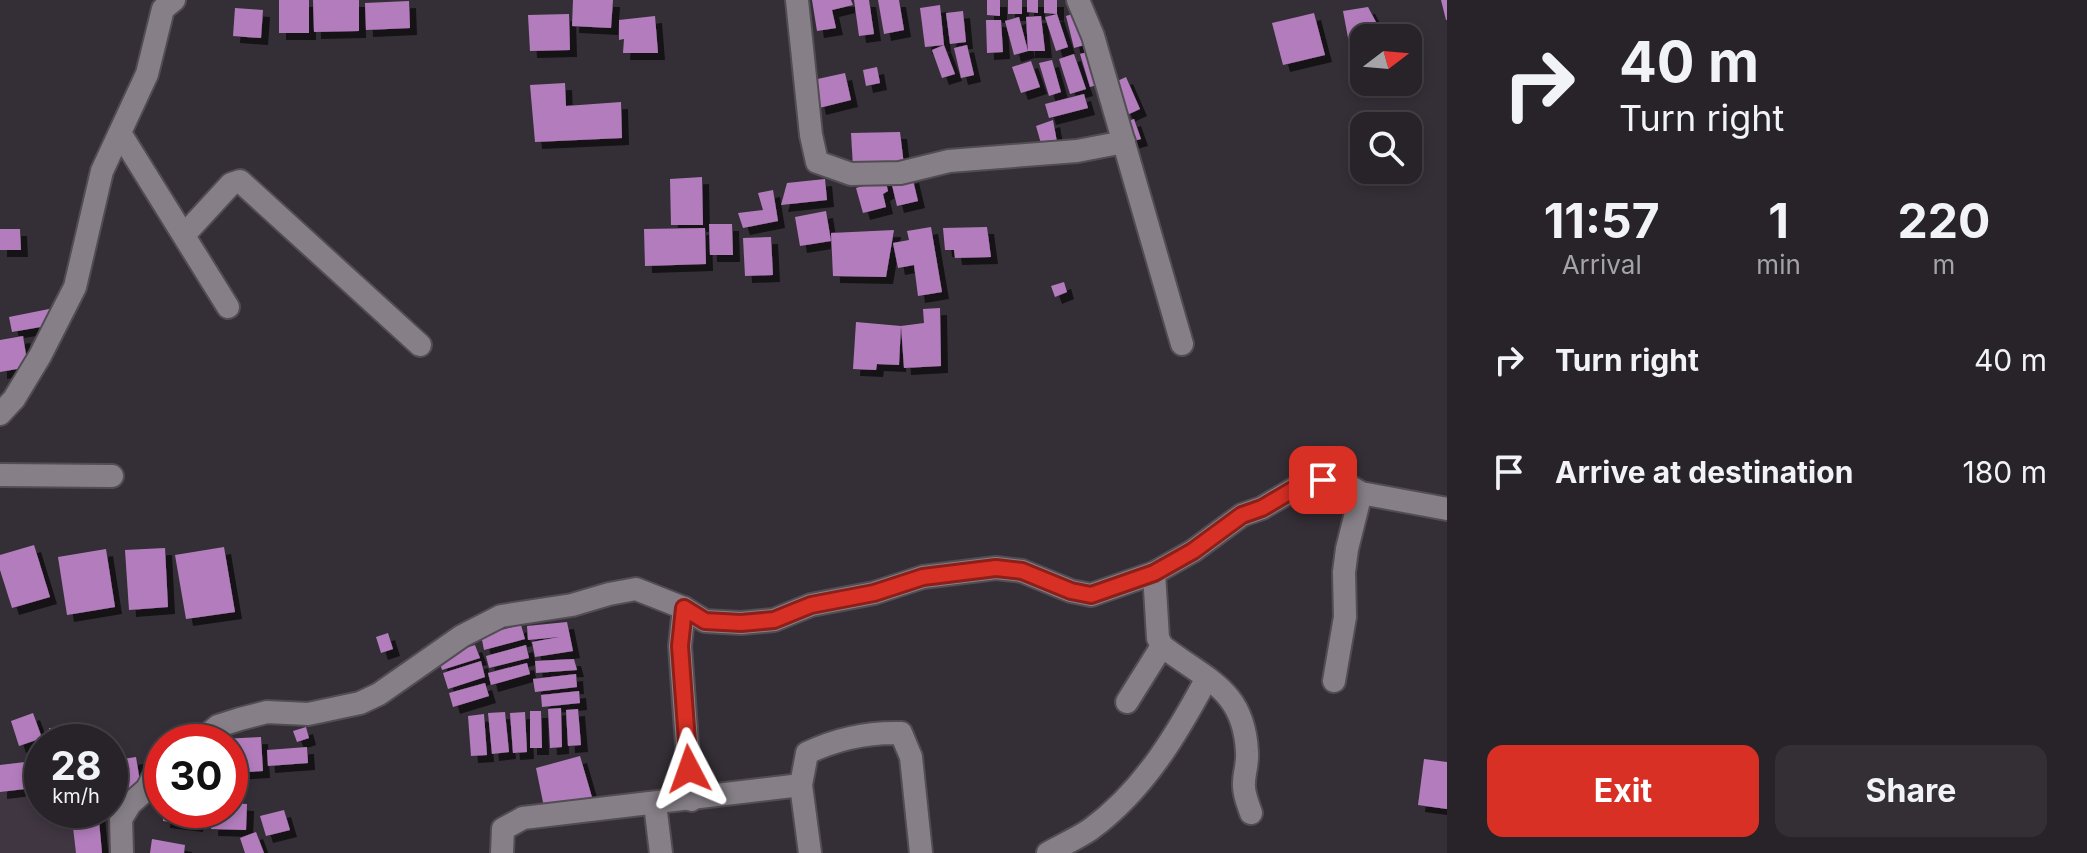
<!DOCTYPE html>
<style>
body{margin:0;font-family:Inter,sans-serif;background:#332f34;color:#f1f3f6;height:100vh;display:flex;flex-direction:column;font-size:30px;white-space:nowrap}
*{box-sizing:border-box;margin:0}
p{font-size:26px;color:#a4a4a8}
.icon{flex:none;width:44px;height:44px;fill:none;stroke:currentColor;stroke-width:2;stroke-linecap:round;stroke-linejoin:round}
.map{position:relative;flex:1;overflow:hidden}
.details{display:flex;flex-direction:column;background:#272328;width:640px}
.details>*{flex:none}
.hud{background:#272328;color:#f1f3f6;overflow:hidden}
.needle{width:52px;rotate:74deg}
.fabs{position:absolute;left:1350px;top:24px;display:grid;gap:16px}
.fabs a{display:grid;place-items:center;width:72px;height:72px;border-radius:16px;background:#272328;box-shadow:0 4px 12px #0003,0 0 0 2px #434045;font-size:40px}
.speed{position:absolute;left:24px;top:724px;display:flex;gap:16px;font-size:40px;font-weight:700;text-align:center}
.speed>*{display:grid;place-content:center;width:104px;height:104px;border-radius:50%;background:#272328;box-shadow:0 4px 12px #0003,0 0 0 2px #434045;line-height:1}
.speed small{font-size:20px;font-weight:400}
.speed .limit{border:12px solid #d22;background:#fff;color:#111}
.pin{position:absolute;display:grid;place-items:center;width:68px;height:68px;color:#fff;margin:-34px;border-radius:16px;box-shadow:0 4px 12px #0006}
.me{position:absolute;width:88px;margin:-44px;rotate:356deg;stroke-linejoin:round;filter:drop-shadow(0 0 6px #0008)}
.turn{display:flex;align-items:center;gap:28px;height:168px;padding:0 40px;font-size:36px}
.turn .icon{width:104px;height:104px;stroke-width:2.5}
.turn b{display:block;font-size:56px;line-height:68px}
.eta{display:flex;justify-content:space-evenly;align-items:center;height:136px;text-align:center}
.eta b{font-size:48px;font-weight:700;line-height:56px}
.primary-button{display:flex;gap:16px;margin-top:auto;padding:16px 40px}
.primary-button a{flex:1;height:92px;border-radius:16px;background:#d93025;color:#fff;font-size:32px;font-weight:700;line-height:92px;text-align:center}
.primary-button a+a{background:#332f34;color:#f1f3f6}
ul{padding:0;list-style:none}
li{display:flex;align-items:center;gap:24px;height:112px;padding:0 40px}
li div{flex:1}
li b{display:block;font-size:30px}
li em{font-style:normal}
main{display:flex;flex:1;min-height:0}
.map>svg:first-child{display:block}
.built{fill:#403642}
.building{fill:#b37dbd;filter:url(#shadow)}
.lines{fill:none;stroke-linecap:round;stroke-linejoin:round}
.street-casing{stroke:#514d52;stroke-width:26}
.street{stroke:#867f87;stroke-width:22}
.route-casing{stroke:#8d1f18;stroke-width:20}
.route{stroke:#d93025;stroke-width:14}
</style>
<main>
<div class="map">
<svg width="1447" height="853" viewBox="0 0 1447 853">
<defs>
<filter id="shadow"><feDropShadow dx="7" dy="7" stdDeviation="0" flood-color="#0009"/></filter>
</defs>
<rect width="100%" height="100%" fill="#342f36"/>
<polygon class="built" points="42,760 42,810 98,810 102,853 0,853 0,765"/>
<g class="building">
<rect x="279" y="0" width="30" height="33"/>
<polygon points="313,0 359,0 359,31 314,32"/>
<polygon points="573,0 613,0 611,28 572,26"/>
<polygon points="812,0 851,0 853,5 832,10 836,28 817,31"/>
<polygon points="854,0 869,0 874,34 859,36"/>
<polygon points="878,0 899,0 904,30 884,34"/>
<polygon points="987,0 1000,0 1000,16 987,15"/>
<rect x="1008" y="0" width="14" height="14"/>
<polygon points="1027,0 1038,0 1038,13 1027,12"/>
<polygon points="1044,0 1057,0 1057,14 1044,13"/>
<polygon points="1441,0 1447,0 1447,20 1446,20"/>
<polygon points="409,1 410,28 366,30 365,3"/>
<polygon points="940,5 944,45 925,47 920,8"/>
<polygon points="1368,7 1384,37 1364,38 1364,41 1349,43 1343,11"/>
<polygon points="235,8 263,10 261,38 233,36"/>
<polygon points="963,11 966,42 950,44 946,13"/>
<polygon points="1079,12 1088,44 1074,48 1066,16"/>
<polygon points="1314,13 1325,55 1283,65 1272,23"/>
<polygon points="569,14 570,50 530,51 528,15"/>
<polygon points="1057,14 1068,47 1056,51 1045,17"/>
<polygon points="655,16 658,53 623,53 624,39 619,40 619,20"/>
<polygon points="1041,16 1045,51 1028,51 1026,17"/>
<polygon points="1019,17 1028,51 1014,55 1005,21"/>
<polygon points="986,20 1001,20 1003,52 987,53"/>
<polygon points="944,45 955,74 942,78 932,50"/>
<polygon points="967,45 974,75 961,78 954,48"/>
<polygon points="1095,50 1104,83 1090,87 1080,54"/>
<polygon points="1074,54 1086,89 1070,94 1059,59"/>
<polygon points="1052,60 1061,92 1049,96 1039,63"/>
<polygon points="1031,61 1040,87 1021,93 1012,67"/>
<polygon points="877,67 880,83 866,86 863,70"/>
<polygon points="845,73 851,100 819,108 813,80"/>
<polygon points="1126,77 1140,109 1127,115 1113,83"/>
<polygon points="565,83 566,106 621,102 622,138 535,142 530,85"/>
<polygon points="1084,94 1088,108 1049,118 1045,104"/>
<polygon points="1134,119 1141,139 1130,142 1124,122"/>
<polygon points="1053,120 1057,142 1042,147 1036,126"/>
<polygon points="900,132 904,165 853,167 851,133"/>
<polygon points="884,174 888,191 883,194 886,207 863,213 856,188 863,186 861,180"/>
<polygon points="912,176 918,201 897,206 891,181"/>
<polygon points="702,177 703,225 671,225 670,179"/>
<polygon points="825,179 827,200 781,205 787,183"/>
<polygon points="773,190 778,221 743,228 738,213 763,210 758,193"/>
<polygon points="826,211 831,241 800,246 795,217"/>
<polygon points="709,224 732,224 733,255 710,255"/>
<polygon points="931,227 942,292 918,296 914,265 898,268 893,243 909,240 907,231"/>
<polygon points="987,227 991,257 955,258 954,250 945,250 943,228"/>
<polygon points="705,228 706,264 645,266 644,229"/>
<polygon points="0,229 20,229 21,250 0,250"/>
<polygon points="894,230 886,277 833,276 831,233"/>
<polygon points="771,237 773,275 745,276 743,238"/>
<polygon points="1064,282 1067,292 1055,297 1051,286"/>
<polygon points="940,308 941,366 904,368 901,326 924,323 923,309"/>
<polygon points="49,309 52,325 12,332 9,317"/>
<polygon points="856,322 901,326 899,365 877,364 876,370 853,369"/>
<polygon points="23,336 28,367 0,372 0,340"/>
<polygon points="34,545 50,597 12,608 0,570 0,555"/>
<polygon points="224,547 235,612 186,619 175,555"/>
<polygon points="165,548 168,607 129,610 125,550"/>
<polygon points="106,549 115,607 67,615 58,557"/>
<polygon points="567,622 573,651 535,657 532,642 559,637 528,640 527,626"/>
<polygon points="521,625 525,639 484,650 481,635"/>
<polygon points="388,633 393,649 381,653 376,637"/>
<polygon points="475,645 480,658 442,670 438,657"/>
<polygon points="526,645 529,658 489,668 486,656"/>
<polygon points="574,659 577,670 536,673 535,661"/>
<polygon points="481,661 485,677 448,689 443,673"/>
<polygon points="527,663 530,674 491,685 488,673"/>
<polygon points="576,674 577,687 535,692 533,679"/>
<polygon points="485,683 489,696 453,707 449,693"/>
<polygon points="579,691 580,703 542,707 541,695"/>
<polygon points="561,708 562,747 550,748 548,709"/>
<polygon points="578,709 581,745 568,746 566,710"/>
<polygon points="530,711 541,711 542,748 530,748"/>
<polygon points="505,712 509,752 492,754 488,713"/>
<polygon points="525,712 527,752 513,753 510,713"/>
<polygon points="33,713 42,738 19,746 11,721"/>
<polygon points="484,714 487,755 471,756 468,716"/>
<polygon points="306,727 309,738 297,742 293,731"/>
<polygon points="49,728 83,730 82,742 48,742"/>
<polygon points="261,737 263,771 230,773 230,742 222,742 222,739"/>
<polygon points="307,747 308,763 268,766 267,750"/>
<polygon points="580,756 594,804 544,807 536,768"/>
<polygon points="136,757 141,788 110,794 110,761"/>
<polygon points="1424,759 1447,762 1447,809 1418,805"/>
<polygon points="42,760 42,787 0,792 0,765"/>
<polygon points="230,803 247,804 246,830 211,829 212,810 230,810"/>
<polygon points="71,810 98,810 102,853 76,853"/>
<polygon points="164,810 198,810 196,825 163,821"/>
<polygon points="284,810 290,830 266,836 260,816"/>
<polygon points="256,832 264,853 245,853 240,838"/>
<polygon points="152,839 185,845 184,853 150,853"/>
</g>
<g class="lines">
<g class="street-casing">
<g id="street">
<polyline points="797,0 811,135 817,162 851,174 900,173 949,161 1077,151 1124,142"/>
<polyline points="1078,0 1093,36 1182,344"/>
<polyline points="120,133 228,307"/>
<polyline points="184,235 231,184 240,181 420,345"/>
<polyline points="0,414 14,399 40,356 75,287 102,171 147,74 163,9 174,0"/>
<polyline points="0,475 112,476"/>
<path d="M1154 573 1158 638 1162 646C1206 680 1244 689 1247 752 1248 763 1244 773 1244 783 1243 793 1248 804 1251 813"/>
<polyline points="684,608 680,646 691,800"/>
<polyline points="1334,681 1345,617 1344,572 1347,549 1361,493"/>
<polyline points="1127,702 1162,646"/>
<polyline points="199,742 218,726 240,719 267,712 308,714 360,703 379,694 462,636 501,616 572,605 609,594 636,589 684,608 705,621 741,623 774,620 811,605 874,593 923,577 996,568 1022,571 1071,591 1091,595 1154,573 1193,551 1242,515 1262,508 1301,485 1323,480 1344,483 1361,493 1447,509"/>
<polyline points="655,804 661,853"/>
<polyline points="122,853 121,819 130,804 147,789 156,772 162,766"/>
<polyline points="502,853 503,829 523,818 801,785"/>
<path d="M810 853 801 785 807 753C836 739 869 732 901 733L911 757 921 853"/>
<path d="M1048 853C1062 845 1078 838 1091 829 1144 790 1177 734 1207 678"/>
</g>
</g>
<use href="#street" class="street"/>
</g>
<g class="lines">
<g class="route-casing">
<polyline id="route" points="689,769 680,646 684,608 705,621 741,623 774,620 811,605 874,593 923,577 996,568 1022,571 1071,591 1091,595 1154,573 1193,551 1242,515 1262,508 1301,485 1323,480"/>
</g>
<use href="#route" class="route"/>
</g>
</svg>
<div class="fabs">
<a><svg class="needle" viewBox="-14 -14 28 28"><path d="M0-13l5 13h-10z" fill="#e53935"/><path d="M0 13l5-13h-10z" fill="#a4a4a8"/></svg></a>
<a><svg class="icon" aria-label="search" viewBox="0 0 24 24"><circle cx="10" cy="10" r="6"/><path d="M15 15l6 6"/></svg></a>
</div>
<div class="speed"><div>28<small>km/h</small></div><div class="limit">30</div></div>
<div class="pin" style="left:1323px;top:480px;background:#d93025"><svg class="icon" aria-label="arrive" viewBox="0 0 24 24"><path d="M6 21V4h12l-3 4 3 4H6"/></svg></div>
<svg class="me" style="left:689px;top:769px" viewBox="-20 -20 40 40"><path d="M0-17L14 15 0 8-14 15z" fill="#d93025" stroke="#fff" stroke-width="4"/></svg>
</div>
<section class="details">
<div class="hud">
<div class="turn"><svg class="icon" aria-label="right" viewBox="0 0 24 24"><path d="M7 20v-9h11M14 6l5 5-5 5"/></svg><div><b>40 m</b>Turn right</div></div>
</div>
<div class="eta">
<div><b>11:57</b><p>Arrival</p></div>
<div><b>1</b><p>min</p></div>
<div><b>220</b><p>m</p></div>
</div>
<ul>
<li><svg class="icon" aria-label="right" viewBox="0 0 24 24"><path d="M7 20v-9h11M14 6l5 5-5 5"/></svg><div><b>Turn right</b></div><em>40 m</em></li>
<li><svg class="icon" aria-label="arrive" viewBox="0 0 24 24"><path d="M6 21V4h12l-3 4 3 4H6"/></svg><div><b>Arrive at destination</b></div><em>180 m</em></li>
</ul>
<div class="primary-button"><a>Exit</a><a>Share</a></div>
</section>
</main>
